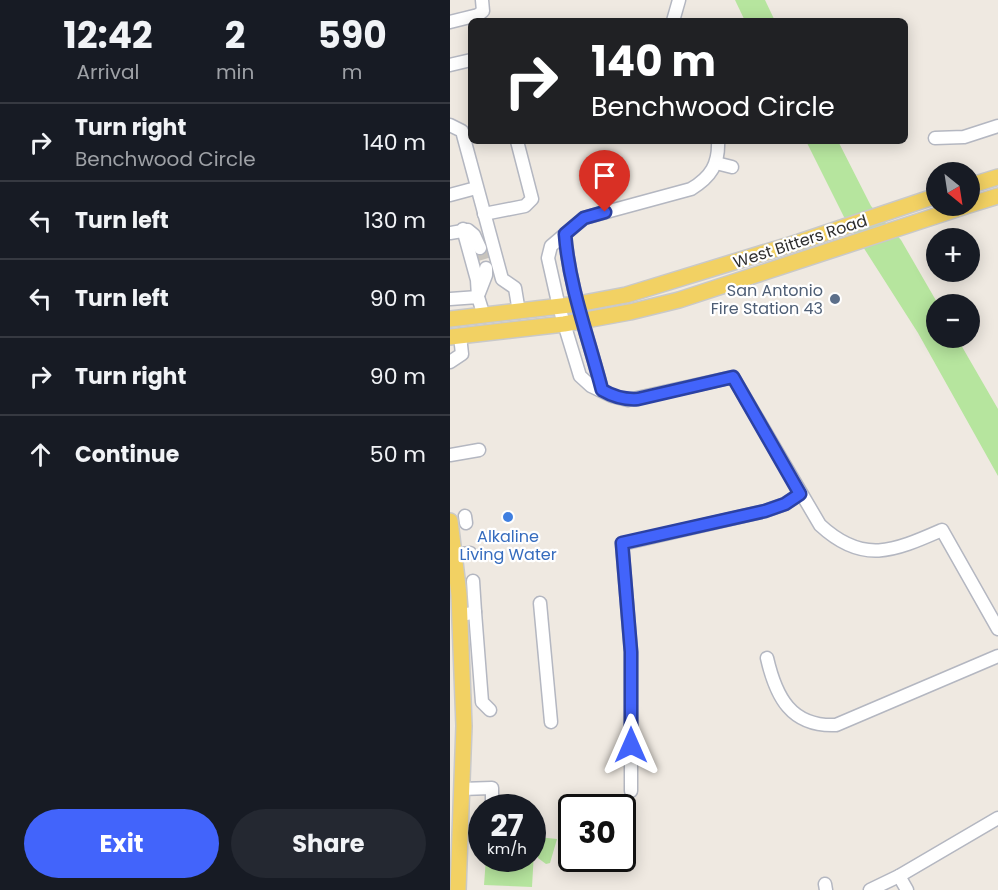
<!DOCTYPE html>
<meta charset="utf-8">
<style>
body{margin:0;font-family:Poppins,sans-serif;background:#242831;color:#f1f3f6;height:100vh;display:flex;flex-direction:column;font-size:22px;white-space:nowrap}
*{box-sizing:border-box;margin:0}
p{font-size:20px;color:#9ea1a6}
.icon{flex:none;width:33px;height:33px;fill:none;stroke:currentColor;stroke-width:2;stroke-linecap:round;stroke-linejoin:round}
.map{position:relative;flex:1;overflow:hidden}
.sheet{display:flex;flex-direction:column;background:#171b24;width:450px}
.sheet>*{flex:none}
.top-card{position:absolute;left:18px;top:18px;width:440px;height:126px;border-radius:9px;box-shadow:0 3px 15px #0003;background:#202124;color:#fff;overflow:hidden}
.needle{width:39px;rotate:150deg}
.fabs{position:absolute;left:476px;top:162px;display:grid;gap:12px}
.fabs a{display:grid;place-items:center;width:54px;height:54px;border-radius:50%;background:#171b24;box-shadow:0 3px 15px #0003;font-size:30px}
.speed{position:absolute;left:18px;top:794px;display:flex;gap:12px;font-size:30px;font-weight:700;text-align:center}
.speed>*{display:grid;place-content:center;width:78px;height:78px;border-radius:50%;background:#171b24;box-shadow:0 3px 15px #0003;line-height:1}
.speed small{font-size:15px;font-weight:400}
.speed .limit{border:3px solid #111;border-radius:9px;background:#fff;color:#111}
.pin{position:absolute;display:grid;place-items:center;width:51px;height:51px;color:#fff;margin:-62px -26px;border-radius:50% 50% 50% 0;rotate:-45deg;box-shadow:0 0 6px #0007}
.pin .icon{rotate:45deg}
.me{position:absolute;width:66px;margin:-33px;rotate:0deg;stroke-linejoin:round;filter:drop-shadow(0 0 4px #0008)}
.turn{display:flex;align-items:center;gap:21px;height:126px;padding:0 24px;font-size:27px}
.turn .icon{width:78px;height:78px;stroke-width:2.5}
.turn b{display:block;font-size:42px;line-height:51px}
.eta{display:flex;justify-content:space-evenly;align-items:center;height:102px;text-align:center}
.eta b{font-size:36px;font-weight:700;line-height:42px}
.primary-button{display:flex;gap:12px;margin-top:auto;padding:12px 24px}
.primary-button a{flex:1;height:69px;border-radius:36px;background:#4264fb;color:#fff;font-size:24px;font-weight:700;line-height:69px;text-align:center}
.primary-button a+a{background:#242831;color:#f1f3f6}
ul{padding:0;list-style:none}
li{display:flex;align-items:center;gap:18px;height:78px;padding:0 24px;border-top:2px solid #363941}
li div{flex:1}
li b{display:block;font-size:22px}
li em{font-style:normal}
main{display:flex;flex:1;min-height:0}
.map>svg:first-child{display:block}
.green{fill:#b6e59e}
.lines{fill:none;stroke-linecap:round;stroke-linejoin:round}
.minor-tunnel{stroke:#c8c4bd;stroke-width:12;stroke-dasharray:12 6;stroke-linecap:butt}
.minor-casing{stroke:#b4b7c1;stroke-width:15}
.major-casing{stroke:#c9c9c9;stroke-width:18}
.minor{stroke:#fff;stroke-width:12}
.major{stroke:#f2d163;stroke-width:15}
.route-casing{stroke:#2b41a3;stroke-width:15}
.route{stroke:#4264fb;stroke-width:10}
.service-dot{fill:#5c6f8a;stroke:#fff;stroke-width:2}
.shop-dot{fill:#3f7fe0;stroke:#fff;stroke-width:2}
.labels{text-anchor:middle;stroke-width:4.5;stroke-linejoin:round;paint-order:stroke}
.street-label{font-size:16px;fill:#2e2e2e;stroke:#fff}
.service-label{font-size:16px;fill:#4e5e75;stroke:#fff;text-anchor:end}
.shop-label{font-size:16px;fill:#366cbe;stroke:#fff}
</style>
<main>
<section class="sheet">
<div class="eta">
<div><b>12:42</b><p>Arrival</p></div>
<div><b>2</b><p>min</p></div>
<div><b>590</b><p>m</p></div>
</div>
<ul>
<li><svg class="icon" aria-label="right" viewBox="0 0 24 24"><path d="M7 20v-9h11M14 6l5 5-5 5"/></svg><div><b>Turn right</b><p>Benchwood Circle</p></div><em>140 m</em></li>
<li><svg class="icon" aria-label="left" viewBox="0 0 24 24"><path d="M17 20v-9H6M10 6l-5 5 5 5"/></svg><div><b>Turn left</b></div><em>130 m</em></li>
<li><svg class="icon" aria-label="left" viewBox="0 0 24 24"><path d="M17 20v-9H6M10 6l-5 5 5 5"/></svg><div><b>Turn left</b></div><em>90 m</em></li>
<li><svg class="icon" aria-label="right" viewBox="0 0 24 24"><path d="M7 20v-9h11M14 6l5 5-5 5"/></svg><div><b>Turn right</b></div><em>90 m</em></li>
<li><svg class="icon" aria-label="ahead" viewBox="0 0 24 24"><path d="M12 20V5M6 11l6-6 6 6"/></svg><div><b>Continue</b></div><em>50 m</em></li>
</ul>
<div class="primary-button"><a>Exit</a><a>Share</a></div>
</section>
<div class="map">
<svg width="548" height="890" viewBox="0 0 548 890">
<rect width="100%" height="100%" fill="#efe9e1"/>
<g class="green">
<polygon points="285,0 315,0 325,21 295,21"/>
<polygon points="356,141 388,141 421,206 451,240 488,304 486,304 486,338 507,338 548,409 548,476 468,333 394,217"/>
<polygon points="83,834 85,834 82,887 34,885 36,858 82,858"/>
<polygon points="88,837 107,839 100,863 96,864 88,858"/>
</g>
<g class="lines">
<polyline class="minor-tunnel" points="30,248 36,268"/>
<g class="minor-casing">
<g id="minor">
<polyline points="223,21 229,0"/>
<polyline points="0,22 28,15 33,11 32,0"/>
<polyline points="0,65 21,60"/>
<polyline points="0,125 12,131 52,279 65,288 69,312"/>
<polyline points="485,138 514,137 548,126"/>
<path d="M268 141C269 164 261 177 241 189L134 218 101 246 98 258 109 307 130 376 141 386 162 396 178 400 283 377 370 525C413 565 444 551 492 530L548 629"/>
<polyline points="266,163 282,167"/>
<polyline points="0,195 26,188"/>
<polyline points="34,214 75,206 82,199 67,141"/>
<polyline points="13,229 27,280 28,297"/>
<polyline points="0,233 18,230 24,235 30,248"/>
<path d="M115 234C119 287 139 339 152 390"/>
<polyline points="29,293 36,275 36,268"/>
<polyline points="0,299 28,297 34,316"/>
<polyline points="0,362 12,354 10,336"/>
<polyline points="0,455 29,450"/>
<polyline points="15,516 16,523"/>
<polyline points="4,555 20,553"/>
<polyline points="23,581 25,612"/>
<polyline points="90,603 101,722"/>
<polyline points="9,616 25,612 32,702 40,710"/>
<path d="M317 658C326 697 341 727 386 725L548 656"/>
<polyline points="11,789 42,788 42,807"/>
<polyline points="181,791 181,652 172,544 315,511 335,504 350,494"/>
<polyline points="449,876 457,890"/>
<polyline points="375,884 376,890"/>
<polyline points="420,890 449,876 548,818"/>
</g>
</g>
<g class="major-casing">
<g id="major">
<polyline points="519,186 548,177"/>
<polyline points="519,205 548,196"/>
<polyline points="0,319 128,304 176,295 349,242 486,196"/>
<polyline points="0,337 114,324 180,312 229,300 516,206"/>
<polyline points="0,521 9,595 14,726 8,890"/>
</g>
</g>
<use href="#minor" class="minor"/>
<use href="#major" class="major"/>
</g>
<g class="lines">
<g class="route-casing">
<path id="route" d="M155 212 134 218 115 234C119 287 139 339 152 390 164 397 174 400 188 399L283 377 350 494 335 504 315 511 172 543 181 652V745"/>
</g>
<use href="#route" class="route"/>
</g>
<circle class="service-dot" cx="385" cy="299" r="6"/>
<circle class="shop-dot" cx="58" cy="517" r="6"/>
<g class="labels">
<g class="street-label">
<text transform="translate(350 241) rotate(-18)" y="6">West Bitters Road</text>
</g>
<g class="service-label">
<text x="373" y="296">San Antonio<tspan x="373" dy="18">Fire Station 43</tspan></text>
</g>
<g class="shop-label">
<text x="58" y="542">Alkaline<tspan x="58" dy="18">Living Water</tspan></text>
</g>
</g>
</svg>
<div class="fabs">
<a><svg class="needle" viewBox="-14 -14 28 28"><path d="M0-13l5 13h-10z" fill="#e53935"/><path d="M0 13l5-13h-10z" fill="#9ea1a6"/></svg></a>
<a>+</a>
<a>−</a>
</div>
<div class="speed"><div>27<small>km/h</small></div><div class="limit">30</div></div>
<div class="pin" style="left:155px;top:212px;background:#d93025"><svg class="icon" aria-label="arrive" viewBox="0 0 24 24"><path d="M6 21V4h12l-3 4 3 4H6"/></svg></div>
<svg class="me" style="left:181px;top:745px" viewBox="-20 -20 40 40"><path d="M0-17L14 15 0 8-14 15z" fill="#4264fb" stroke="#fff" stroke-width="4"/></svg>
<div class="top-card">
<div class="turn"><svg class="icon" aria-label="right" viewBox="0 0 24 24"><path d="M7 20v-9h11M14 6l5 5-5 5"/></svg><div><b>140 m</b>Benchwood Circle</div></div>
</div>
</div>
</main>
